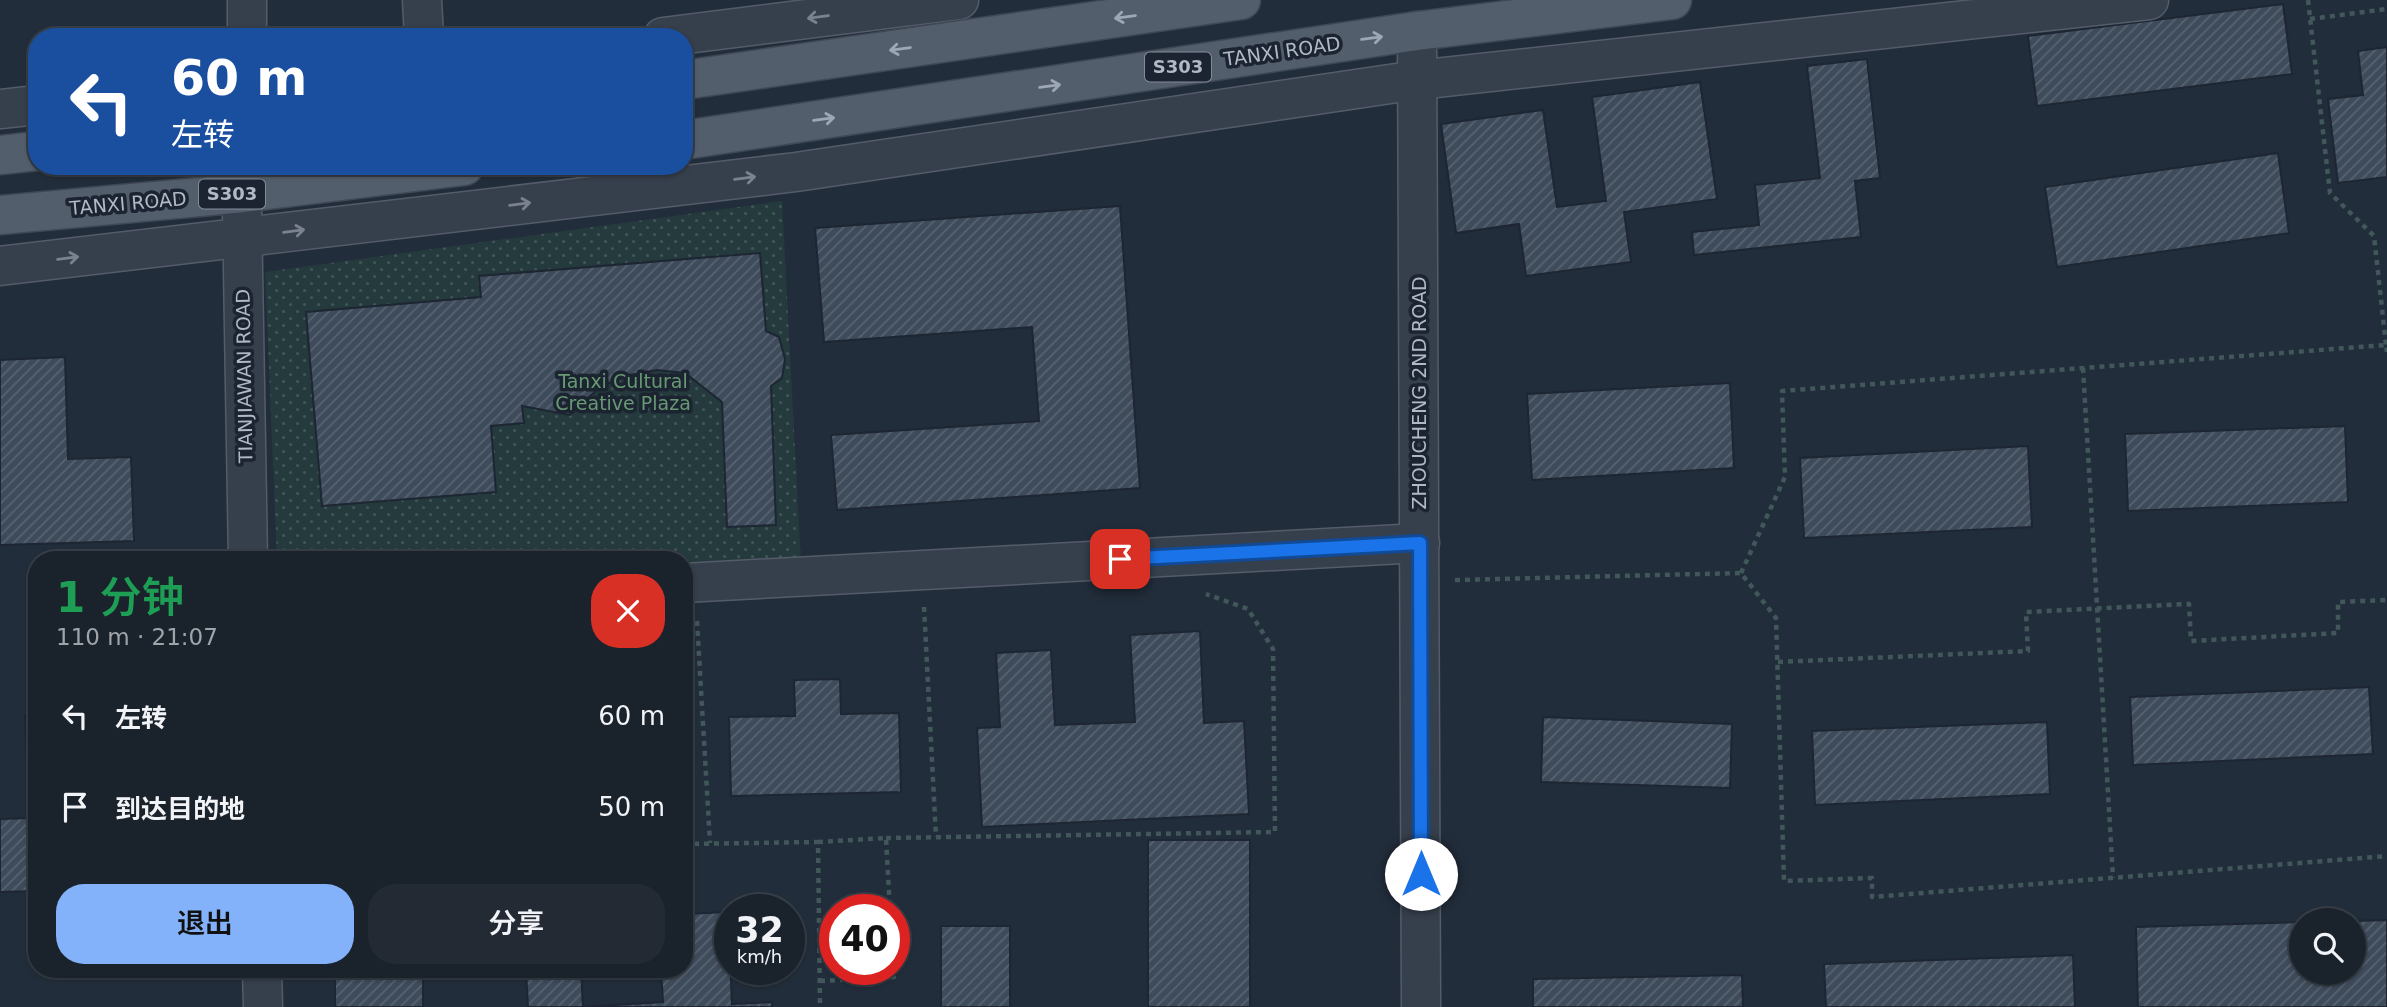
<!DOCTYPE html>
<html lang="zh">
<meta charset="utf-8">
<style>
body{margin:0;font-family:"DejaVu Sans","Noto Sans SC",sans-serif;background:#232a34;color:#f1f3f6;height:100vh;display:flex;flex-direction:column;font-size:26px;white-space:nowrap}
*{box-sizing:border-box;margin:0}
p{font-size:23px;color:#9fa4a9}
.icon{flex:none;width:38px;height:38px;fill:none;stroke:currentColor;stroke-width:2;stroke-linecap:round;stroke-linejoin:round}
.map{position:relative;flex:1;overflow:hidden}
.panel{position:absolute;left:28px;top:551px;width:665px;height:427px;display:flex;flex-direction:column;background:#1a222c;border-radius:28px;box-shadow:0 2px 5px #0004,0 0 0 2px #383f48}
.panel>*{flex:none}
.top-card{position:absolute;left:28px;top:28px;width:665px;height:147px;border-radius:28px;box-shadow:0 2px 5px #0004,0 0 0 2px #383f48;background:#1a4fa0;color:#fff;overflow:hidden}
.tools{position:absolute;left:2289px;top:908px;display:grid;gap:14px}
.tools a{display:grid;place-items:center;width:77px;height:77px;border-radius:50%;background:#1a222c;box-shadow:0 2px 5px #0004,0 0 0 2px #383f48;font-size:35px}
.speed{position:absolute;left:714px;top:894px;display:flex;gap:14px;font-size:35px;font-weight:700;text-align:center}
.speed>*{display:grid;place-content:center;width:91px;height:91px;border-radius:50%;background:#1a222c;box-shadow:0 2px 5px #0004,0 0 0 2px #383f48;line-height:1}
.speed small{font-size:18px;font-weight:400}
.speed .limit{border:10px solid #d22;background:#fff;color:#111}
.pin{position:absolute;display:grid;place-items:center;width:60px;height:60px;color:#fff;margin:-30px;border-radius:14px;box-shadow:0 4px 10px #0006}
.me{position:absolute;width:77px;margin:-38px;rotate:0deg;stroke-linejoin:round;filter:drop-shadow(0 0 5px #0008)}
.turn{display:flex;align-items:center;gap:24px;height:147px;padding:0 28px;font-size:32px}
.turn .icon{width:91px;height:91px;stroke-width:2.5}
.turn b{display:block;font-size:49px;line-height:60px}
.round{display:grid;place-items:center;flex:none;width:74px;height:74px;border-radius:28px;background:#232a34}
.headline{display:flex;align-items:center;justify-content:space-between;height:119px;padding:0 28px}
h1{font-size:42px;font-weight:600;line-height:52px;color:#1e9e55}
.action{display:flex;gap:14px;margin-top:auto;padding:14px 28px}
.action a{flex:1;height:80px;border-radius:28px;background:#83b1fa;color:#111;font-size:28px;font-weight:600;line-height:80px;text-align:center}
.action a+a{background:#232a34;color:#f1f3f6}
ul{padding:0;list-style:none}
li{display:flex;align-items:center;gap:21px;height:91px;padding:0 28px}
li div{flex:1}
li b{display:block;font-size:26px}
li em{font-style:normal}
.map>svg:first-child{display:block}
.park{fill:url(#park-dots)}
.building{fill:url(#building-hatch);stroke:#1d2632;stroke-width:2}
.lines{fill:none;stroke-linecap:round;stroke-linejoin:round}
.minor-casing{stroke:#545c69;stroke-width:41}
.major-casing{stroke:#3f4854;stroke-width:41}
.path{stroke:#41575a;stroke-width:4.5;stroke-dasharray:5 5;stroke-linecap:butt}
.minor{stroke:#363f4c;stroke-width:38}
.major{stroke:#535e6c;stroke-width:38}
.oneway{stroke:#7a8290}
.oneway2{stroke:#9ea7b5}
.route-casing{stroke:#114b97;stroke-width:18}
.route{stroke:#1a73e8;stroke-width:12}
.labels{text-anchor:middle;stroke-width:7;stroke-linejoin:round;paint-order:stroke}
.shield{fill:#1b2430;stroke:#848c9a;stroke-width:2}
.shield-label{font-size:18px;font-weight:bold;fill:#b1b9c7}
.street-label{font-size:19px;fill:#b1b9c7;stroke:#1b2430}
.park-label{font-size:19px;fill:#679973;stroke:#1b2430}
</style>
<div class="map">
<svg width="2387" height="1007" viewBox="0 0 2387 1007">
<defs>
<pattern id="park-dots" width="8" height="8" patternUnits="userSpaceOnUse" patternTransform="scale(1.75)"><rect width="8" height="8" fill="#243a3c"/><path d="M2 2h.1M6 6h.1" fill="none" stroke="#415457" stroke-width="1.8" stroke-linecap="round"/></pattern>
<pattern id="building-hatch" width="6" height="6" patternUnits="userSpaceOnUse" patternTransform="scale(1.75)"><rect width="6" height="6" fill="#3e4b5b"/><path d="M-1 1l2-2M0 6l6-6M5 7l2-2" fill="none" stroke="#586371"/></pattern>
</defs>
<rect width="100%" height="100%" fill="#222d3b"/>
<polygon class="park" points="782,201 801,565 684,571 684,560 277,560 265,272"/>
<g class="building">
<polygon points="2283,4 2292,74 2037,106 2028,36"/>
<polygon points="2387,47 2387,177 2338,183 2328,99 2363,95 2358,51"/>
<polygon points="1867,59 1880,178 1855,181 1861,237 1694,255 1692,232 1759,225 1755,185 1820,178 1807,66"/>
<polygon points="1700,82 1717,199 1624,212 1631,262 1526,276 1519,224 1456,233 1441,124 1543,110 1557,207 1606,201 1592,97"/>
<polygon points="2278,153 2289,233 2057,267 2045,187"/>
<polygon points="1120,206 1140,488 837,510 831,435 1039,421 1032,327 824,342 815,228"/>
<polygon points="760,253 766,331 779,337 785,359 782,378 771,386 776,525 727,527 722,402 685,373 657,370 625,376 600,387 570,415 522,406 524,423 491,426 496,492 322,506 306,312 481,297 479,276"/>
<polygon points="65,357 68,459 131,457 134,541 0,545 0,360"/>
<polygon points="1730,383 1734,468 1532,480 1527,394"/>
<polygon points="2345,426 2348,502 2128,511 2125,434"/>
<polygon points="2028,446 2032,527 1804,538 1800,458"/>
<polygon points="1200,631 1204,723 1244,721 1249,814 982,827 977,728 1000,727 996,653 1051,650 1055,725 1135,722 1130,635"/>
<polygon points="840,679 841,714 899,713 901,792 731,796 729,717 795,716 794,680"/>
<polygon points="2369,687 2373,754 2133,765 2130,697"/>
<polygon points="25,715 37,715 37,891 0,892 0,819 29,818"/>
<polygon points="1543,717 1732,724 1730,788 1541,782"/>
<polygon points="2047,722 2050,794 1815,805 1812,731"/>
<polygon points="684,732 689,809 684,810"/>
<rect x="1148" y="840" width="102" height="167"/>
<polygon points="728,912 732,1004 772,1002 772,1007 528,1007 526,970 581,970 583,1007 663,1002 661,970 684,970 684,914"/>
<polygon points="2387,920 2387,1007 2138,1007 2136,927 2301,922 2301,973 2354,973 2354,921"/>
<rect x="941" y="926" width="69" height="81"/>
<polygon points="2073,955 2075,1007 1826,1007 1824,964"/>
<rect x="335" y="970" width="88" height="37"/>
<polygon points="1742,975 1743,1007 1533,1007 1533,979"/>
</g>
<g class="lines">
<g class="minor-casing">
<g id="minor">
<polyline points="422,0 424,37"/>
<polyline points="1417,31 1421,1007"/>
<polyline points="247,37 247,0"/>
<polyline points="663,37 959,0"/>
<polyline points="0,109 37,105"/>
<polyline points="242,212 248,560"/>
<polyline points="0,266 796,172 1417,80 2149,0"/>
<polyline points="684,583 1420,543"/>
<polyline points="262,970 263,1007"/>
</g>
</g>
<g class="major-casing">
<g id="major">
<polyline points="684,80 1241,0"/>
<polyline points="684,140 1417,31 1672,0"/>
<polyline points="0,155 37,151"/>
<polyline points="0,215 243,193 464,166"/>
</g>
</g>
<g class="path">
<polyline points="2308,0 2330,193 2374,236 2386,345"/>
<polyline points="2310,19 2387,9"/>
<polyline points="2083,368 2113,878"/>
<polyline points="1741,573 1785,477 1782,391 2386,345 2387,352"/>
<polyline points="1455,580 1741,573 1776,618 1784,881 1872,878 1872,897 2387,856"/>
<polyline points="924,607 936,837"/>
<polyline points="697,621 710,843"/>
<polyline points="1778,662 2028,651 2026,612 2189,604 2191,641 2338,633 2338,602 2387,600"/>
<polyline points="886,838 1275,832 1273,649 1248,609 1206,594"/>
<polyline points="818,842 886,838 890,910"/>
<polyline points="684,844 818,842 820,1007"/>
<polyline points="820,981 894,977 893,970"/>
</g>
<use href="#minor" class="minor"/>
<use href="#major" class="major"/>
</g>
<defs><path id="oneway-shaft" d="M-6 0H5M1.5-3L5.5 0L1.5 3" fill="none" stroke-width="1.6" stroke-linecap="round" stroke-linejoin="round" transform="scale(1.75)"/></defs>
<g class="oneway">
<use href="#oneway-shaft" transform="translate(818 17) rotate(173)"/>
<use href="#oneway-shaft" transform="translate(745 178) rotate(-7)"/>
<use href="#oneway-shaft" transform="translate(520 204) rotate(-7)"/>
<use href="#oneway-shaft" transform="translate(294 231) rotate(-7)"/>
<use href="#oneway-shaft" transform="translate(68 258) rotate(-7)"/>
</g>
<g class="oneway2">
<use href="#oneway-shaft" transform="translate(1125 17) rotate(172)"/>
<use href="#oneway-shaft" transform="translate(1372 38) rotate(-8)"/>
<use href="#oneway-shaft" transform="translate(900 49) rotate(172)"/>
<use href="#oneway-shaft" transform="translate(1050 86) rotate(-8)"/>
<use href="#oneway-shaft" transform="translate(824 119) rotate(-8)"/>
</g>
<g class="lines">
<g class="route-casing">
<polyline id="route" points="1120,559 1420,543 1421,874"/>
</g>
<use href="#route" class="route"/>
</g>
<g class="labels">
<g class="shield">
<rect x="1145" y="52.5" width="66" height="29" rx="5"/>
<rect x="199" y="179.5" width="66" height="29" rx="5"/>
</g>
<g class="shield-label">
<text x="1178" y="73">S303</text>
<text x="232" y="200">S303</text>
</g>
<g class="street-label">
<text transform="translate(1282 51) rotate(-8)" y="7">TANXI ROAD</text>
<text transform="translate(128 203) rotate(-5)" y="7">TANXI ROAD</text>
<text transform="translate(244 376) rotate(-91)" y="7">TIANJIAWAN ROAD</text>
<text transform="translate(1419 393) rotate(-90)" y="7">ZHOUCHENG 2ND ROAD</text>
</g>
<g class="park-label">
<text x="623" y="388">Tanxi Cultural<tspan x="623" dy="22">Creative Plaza</tspan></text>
</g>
</g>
</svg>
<div class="tools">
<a><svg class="icon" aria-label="search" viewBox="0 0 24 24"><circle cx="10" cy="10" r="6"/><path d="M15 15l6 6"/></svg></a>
</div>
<div class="speed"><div>32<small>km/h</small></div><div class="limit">40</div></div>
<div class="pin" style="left:1120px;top:559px;background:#d93025"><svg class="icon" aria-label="arrive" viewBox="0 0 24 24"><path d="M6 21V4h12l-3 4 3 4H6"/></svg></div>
<svg class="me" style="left:1421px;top:874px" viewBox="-20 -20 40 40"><circle r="19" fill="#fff"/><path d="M0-13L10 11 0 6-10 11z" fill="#1a73e8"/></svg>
<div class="top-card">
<div class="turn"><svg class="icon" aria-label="left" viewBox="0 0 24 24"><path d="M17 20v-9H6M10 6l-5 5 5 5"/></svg><div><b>60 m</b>左转</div></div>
</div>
<section class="panel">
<div class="headline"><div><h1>1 分钟</h1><p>110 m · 21:07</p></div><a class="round" style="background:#d93025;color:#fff"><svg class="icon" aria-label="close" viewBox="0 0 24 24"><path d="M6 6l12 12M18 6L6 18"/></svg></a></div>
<ul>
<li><svg class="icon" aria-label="left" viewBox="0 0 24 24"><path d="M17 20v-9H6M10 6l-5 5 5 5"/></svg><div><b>左转</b></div><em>60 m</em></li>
<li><svg class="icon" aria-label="arrive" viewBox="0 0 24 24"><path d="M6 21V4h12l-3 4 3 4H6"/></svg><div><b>到达目的地</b></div><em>50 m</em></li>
</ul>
<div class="action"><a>退出</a><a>分享</a></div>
</section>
</div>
